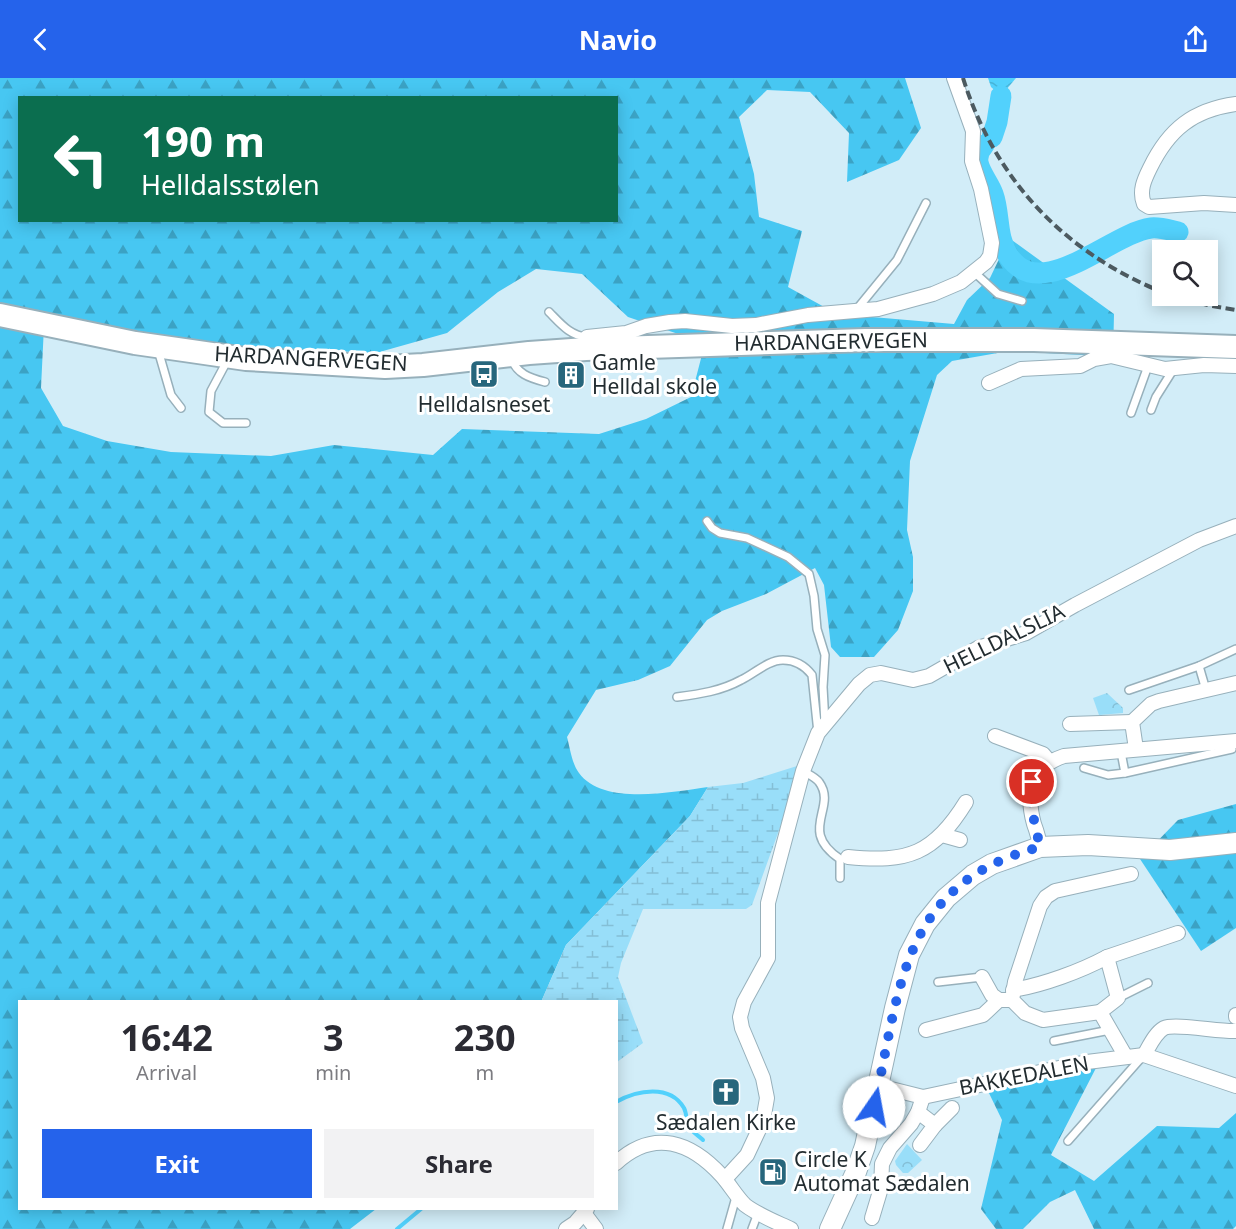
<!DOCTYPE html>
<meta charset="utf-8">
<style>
body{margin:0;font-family:"Noto Sans",sans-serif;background:#f2f2f3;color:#2b2b33;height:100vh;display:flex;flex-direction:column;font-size:22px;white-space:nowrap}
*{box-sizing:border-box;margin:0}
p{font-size:20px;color:#7c7c81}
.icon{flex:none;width:33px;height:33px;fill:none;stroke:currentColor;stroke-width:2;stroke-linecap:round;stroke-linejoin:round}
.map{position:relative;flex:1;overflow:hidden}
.panel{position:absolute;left:18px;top:922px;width:600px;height:210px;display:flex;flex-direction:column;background:#fff;border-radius:0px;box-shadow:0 3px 15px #0003}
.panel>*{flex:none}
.top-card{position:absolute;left:18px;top:18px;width:600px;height:126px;border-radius:0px;box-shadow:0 3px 15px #0003;background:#0b6e4f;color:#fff;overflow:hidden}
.fabs{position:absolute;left:1152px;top:162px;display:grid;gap:12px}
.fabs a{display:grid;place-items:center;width:66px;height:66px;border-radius:0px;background:#fff;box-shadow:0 3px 15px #0003;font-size:30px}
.pin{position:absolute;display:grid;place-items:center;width:51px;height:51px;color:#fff;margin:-26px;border:3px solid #fff;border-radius:50%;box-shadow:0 2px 6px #0007}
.me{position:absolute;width:66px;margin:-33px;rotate:12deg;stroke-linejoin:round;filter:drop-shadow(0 0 4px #0008)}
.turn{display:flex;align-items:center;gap:21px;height:126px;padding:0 24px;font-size:27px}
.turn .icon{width:78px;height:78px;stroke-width:2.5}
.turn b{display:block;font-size:42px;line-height:51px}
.eta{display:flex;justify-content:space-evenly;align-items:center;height:102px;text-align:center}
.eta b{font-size:36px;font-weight:700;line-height:42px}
.cta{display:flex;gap:12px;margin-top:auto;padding:12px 24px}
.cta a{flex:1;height:69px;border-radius:0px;background:#2563eb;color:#fff;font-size:24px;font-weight:700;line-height:69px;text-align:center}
.cta a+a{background:#f2f2f3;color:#2b2b33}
header{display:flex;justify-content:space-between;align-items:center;height:78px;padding:0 24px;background:#2563eb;color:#fff;font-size:27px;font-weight:700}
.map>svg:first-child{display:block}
.forest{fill:url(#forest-firs);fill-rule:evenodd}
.wetland{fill:url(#wetland-marsh)}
.park{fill:url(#park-crowns)}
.water{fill:url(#water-waves)}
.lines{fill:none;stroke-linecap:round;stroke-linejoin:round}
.stream{stroke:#52d1fc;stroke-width:4}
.river{stroke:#52d1fc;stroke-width:21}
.service-casing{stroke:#97b0bb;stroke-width:10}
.minor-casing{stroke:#97b0bb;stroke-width:16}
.secondary-casing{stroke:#97b0bb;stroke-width:22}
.primary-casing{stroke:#97b0bb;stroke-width:26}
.service{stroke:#fff;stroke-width:7}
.minor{stroke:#fff;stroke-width:14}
.secondary{stroke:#fff;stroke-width:20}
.primary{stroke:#fff;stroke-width:22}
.rail{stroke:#4c5a60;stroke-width:4;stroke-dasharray:9 4.5;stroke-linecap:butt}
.route{stroke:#2563eb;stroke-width:10;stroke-dasharray:0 18}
.labels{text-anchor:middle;stroke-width:6;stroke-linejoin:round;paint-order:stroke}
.street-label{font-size:21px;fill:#222c30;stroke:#fff}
.poi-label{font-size:21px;fill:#222c30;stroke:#fff;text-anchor:start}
</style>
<header><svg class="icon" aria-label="back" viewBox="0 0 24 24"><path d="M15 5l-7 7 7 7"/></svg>Navio<svg class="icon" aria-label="share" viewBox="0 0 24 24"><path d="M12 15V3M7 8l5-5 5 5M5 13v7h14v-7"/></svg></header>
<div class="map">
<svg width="1236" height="1151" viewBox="0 0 1236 1151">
<defs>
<pattern id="forest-firs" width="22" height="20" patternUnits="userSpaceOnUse" patternTransform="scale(1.5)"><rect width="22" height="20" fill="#47c7f2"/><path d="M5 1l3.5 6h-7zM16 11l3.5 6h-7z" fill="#3ba2c4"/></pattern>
<pattern id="wetland-marsh" width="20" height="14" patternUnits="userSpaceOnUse" patternTransform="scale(1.5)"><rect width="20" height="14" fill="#99def9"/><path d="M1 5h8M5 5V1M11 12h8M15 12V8" fill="none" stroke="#84bfd6"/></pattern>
<pattern id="park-crowns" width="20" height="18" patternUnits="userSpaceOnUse" patternTransform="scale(1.5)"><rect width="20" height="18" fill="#99def9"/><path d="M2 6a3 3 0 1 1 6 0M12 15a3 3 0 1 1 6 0" fill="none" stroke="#84bfd6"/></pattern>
<pattern id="water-waves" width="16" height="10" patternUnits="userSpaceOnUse" patternTransform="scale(1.5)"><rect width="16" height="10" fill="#52d1fc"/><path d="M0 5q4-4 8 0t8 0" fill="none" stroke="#47b4d8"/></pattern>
</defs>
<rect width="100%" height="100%" fill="#d2edf8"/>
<g class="forest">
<path d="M0 0H905L921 50 899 82 847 104 849 55 810 14 767 12 739 39 754 96 759 139 802 153 788 209 837 236 954 246 967 222 990 200 1009 160 1114 236 1113 280 1083 277 1009 273 952 283 937 297 910 383 907 452 913 479V513L898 552 874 579H840L831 569 824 507 815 490 766 516 722 533 707 542 670 588 638 602 596 612 567 659C570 670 572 686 579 695 603 728 672 714 708 709L690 738 566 867 541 924H20V1131H376L350 1151H0ZM20 20H616V142H20ZM536 191 582 196 628 239 705 265 691 319 646 341 599 356 462 351 433 377 334 367 271 378 171 374 107 363 63 348 41 310 44 248 266 280 332 273 376 275 447 255 498 214Z"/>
<polygon points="1236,726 1236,850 1201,873 1140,781 1178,742"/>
<polygon points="1096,990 1051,1077 1094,1103 1157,1048 1219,1050 1236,1035 1236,1148 1233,1151 1094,1151 1075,1112 1050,1124 1023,1151 996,1151 981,1131 1002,1042 987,1011"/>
</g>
<polygon class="wetland" points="797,688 795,708 752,827 746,831 643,831 621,885 618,899 643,965 617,984 616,924 541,924 566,867 690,738 708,709 743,705"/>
<g class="park">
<polygon points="1107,615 1123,630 1123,635 1099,637 1093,620"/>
<polygon points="907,1066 922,1082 908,1095 903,1095 896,1087 895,1083"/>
</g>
<polygon class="water" points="988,0 1016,0 1001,18 991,9"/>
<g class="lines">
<g class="stream">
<path d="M616 1024C637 1012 670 1006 684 1030 687 1036 686 1043 689 1049 692 1054 699 1058 703 1062"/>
<polyline points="397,1151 421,1131"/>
</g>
<g class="river">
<polyline points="992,59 997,44 1001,18"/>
<path d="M984 67C968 84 987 99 993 116 1000 135 996 159 1008 177 1040 228 1111 155 1151 150 1160 149 1169 152 1178 154"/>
</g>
<g class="service-casing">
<g id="service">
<polyline points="974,194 998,216 1022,223"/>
<polyline points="857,231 897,182 926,125"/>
<path d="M549 234C560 245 570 258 587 259"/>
<polyline points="158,272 171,317 181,330"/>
<path d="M511 279C516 296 530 300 545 304"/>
<polyline points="227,283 211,313 209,334 223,345 246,345"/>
<polyline points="1151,332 1156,319 1173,292"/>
<polyline points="1131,335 1148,288"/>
<polyline points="707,443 712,450 720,455 747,460 788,479 809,496 814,518 817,551 825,577 823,609 825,646"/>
<polyline points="1199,588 1206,612"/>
<polyline points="1129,612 1199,588 1236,571"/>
<path d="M677 619C700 616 721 613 741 602 754 596 768 582 783 582 795 582 805 588 812 597L818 655"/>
<polyline points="1084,690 1108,697 1125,695 1121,674"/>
<path d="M803 693C808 696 815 699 819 704 838 730 797 752 840 781V800"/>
<polyline points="1125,695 1232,671"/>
<polyline points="938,904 982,899"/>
<polyline points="1118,920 1148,905"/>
<polyline points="1054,963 1110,952"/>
<polyline points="1068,1063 1142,979"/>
<polyline points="727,1151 736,1119"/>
<polyline points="752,1151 758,1135"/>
</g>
</g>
<g class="minor-casing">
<g id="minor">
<path d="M1236 26C1193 32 1169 51 1150 90 1144 102 1139 113 1144 126L1149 129 1204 125 1236 127"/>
<polyline points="587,259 626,255 646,248 670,244 685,243 732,248 756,247 808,237 878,231 933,216 961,204 986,184 990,178 992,165 981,111 972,83 973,53 954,0"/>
<polyline points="989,305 1021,291 1080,288 1094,281 1111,278 1165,291 1204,287 1236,288"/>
<polyline points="1070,646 1132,644"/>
<polyline points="995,658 1043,676 1049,683"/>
<polyline points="1136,671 1132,644 1151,626 1159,623 1236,605"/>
<polyline points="942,757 960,762"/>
<path d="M1040 769C1039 761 1037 754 1034 746 1025 713 1031 689 1064 678L1236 663"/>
<path d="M848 779C908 785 934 776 966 724"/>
<polyline points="1107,879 1178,855"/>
<polyline points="982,899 992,917 999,922"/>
<path d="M1013 912C1043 907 1081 893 1107 879L1118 920 1100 934"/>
<polyline points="1236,937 1236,939"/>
<polyline points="926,952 983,937 999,922 1012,922"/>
<path d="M1144 977C1149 969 1155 955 1164 950 1175 945 1220 954 1236 953"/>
<polyline points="1126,979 1100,934 1043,942 1025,935 1012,922 1015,904 1040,828 1046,819 1055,813 1131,796"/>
<polyline points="879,1008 923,1019 1087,984 1144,977 1236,1008"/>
<polyline points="918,1034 935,1047 920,1067"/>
<polyline points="935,1047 952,1030"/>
<path d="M616 1085C654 1050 691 1064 722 1098 730 1107 736 1118 745 1127 758 1137 776 1144 791 1151"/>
<polyline points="725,1101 747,1077 763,1043 767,1020 763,1000 742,950 740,939 744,924 768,880 768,825 803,693 818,655 859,606 870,597 881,595 913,602 929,598 978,570 1026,555 1075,527 1199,462 1236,448"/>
<polyline points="584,1135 596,1151"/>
<polyline points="872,1140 881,1110 882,1086 890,1070 911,1046 918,1034 923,1019"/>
<polyline points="566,1151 575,1145 587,1131"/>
</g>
</g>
<g class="secondary-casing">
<polyline id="secondary" points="830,1151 856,1094 865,1068 895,930 909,877 925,846 946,820 973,797 992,786 1040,769 1088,767 1170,772 1236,765"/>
</g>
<g class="primary-casing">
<polyline id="primary" points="0,237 135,265 191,273 246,281 385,289 423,287 529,275 586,271 865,262 1034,262 1236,269"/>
</g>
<use href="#service" class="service"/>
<use href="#minor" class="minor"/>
<use href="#secondary" class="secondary"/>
<use href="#primary" class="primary"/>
<g class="rail">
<path d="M963 0C995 102 1064 174 1162 214"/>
<polyline points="1173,218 1212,228 1236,232"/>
</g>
</g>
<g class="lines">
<path class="route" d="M874 1029C901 909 900 806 1040 769L1030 724 1032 704"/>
</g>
<defs>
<g id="bus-square" transform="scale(1.5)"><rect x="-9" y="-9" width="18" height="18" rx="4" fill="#27667c" stroke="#fff"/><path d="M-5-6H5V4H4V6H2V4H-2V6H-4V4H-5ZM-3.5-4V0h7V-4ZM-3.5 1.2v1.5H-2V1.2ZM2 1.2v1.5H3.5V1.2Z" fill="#fff"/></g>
<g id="building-square" transform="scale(1.5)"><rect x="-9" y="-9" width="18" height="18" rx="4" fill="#27667c" stroke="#fff"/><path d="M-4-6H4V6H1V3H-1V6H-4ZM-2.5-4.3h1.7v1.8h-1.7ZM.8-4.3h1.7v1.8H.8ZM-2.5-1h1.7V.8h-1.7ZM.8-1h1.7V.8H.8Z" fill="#fff"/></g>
<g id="church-square" transform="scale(1.5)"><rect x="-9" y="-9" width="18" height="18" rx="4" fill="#27667c" stroke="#fff"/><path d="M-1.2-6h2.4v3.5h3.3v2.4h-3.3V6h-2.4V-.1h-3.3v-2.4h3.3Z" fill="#fff"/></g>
<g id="fuel-square" transform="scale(1.5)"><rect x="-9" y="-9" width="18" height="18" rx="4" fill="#27667c" stroke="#fff"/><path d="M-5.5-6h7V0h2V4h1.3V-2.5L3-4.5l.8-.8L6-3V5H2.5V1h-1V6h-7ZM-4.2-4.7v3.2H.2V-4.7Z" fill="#fff"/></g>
</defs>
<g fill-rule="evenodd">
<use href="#bus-square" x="484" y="296"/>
<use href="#building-square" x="571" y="297"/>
<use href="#church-square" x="726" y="1014"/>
<use href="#fuel-square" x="773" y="1094"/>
</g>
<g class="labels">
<g class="street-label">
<text transform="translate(831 264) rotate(-1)" y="7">HARDANGERVEGEN</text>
<text transform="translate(311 281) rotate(3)" y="7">HARDANGERVEGEN</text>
<text transform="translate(1004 561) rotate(-26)" y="7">HELLDALSLIA</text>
<text transform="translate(1024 998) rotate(-11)" y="7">BAKKEDALEN</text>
</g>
<g class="poi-label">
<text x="592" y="292">Gamle<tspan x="592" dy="24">Helldal skole</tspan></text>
<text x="484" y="334" text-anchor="middle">Helldalsneset</text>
<text x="726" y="1052" text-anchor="middle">Sædalen Kirke</text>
<text x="794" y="1089">Circle K<tspan x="794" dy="24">Automat Sædalen</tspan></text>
</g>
</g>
</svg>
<div class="fabs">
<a><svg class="icon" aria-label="search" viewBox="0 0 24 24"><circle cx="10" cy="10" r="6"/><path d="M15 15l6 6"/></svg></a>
</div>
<div class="pin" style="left:1032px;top:704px;background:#d93025"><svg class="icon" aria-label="arrive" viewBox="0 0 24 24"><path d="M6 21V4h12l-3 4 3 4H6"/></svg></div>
<svg class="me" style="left:874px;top:1029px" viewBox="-20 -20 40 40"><circle r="19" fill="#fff"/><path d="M0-13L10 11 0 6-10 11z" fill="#2563eb"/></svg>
<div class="top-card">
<div class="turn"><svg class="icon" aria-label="left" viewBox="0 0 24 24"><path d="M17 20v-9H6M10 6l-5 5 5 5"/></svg><div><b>190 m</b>Helldalsstølen</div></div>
</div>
<section class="panel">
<div class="eta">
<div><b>16:42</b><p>Arrival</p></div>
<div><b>3</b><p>min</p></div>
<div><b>230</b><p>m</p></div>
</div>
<div class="cta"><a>Exit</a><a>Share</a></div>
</section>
</div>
